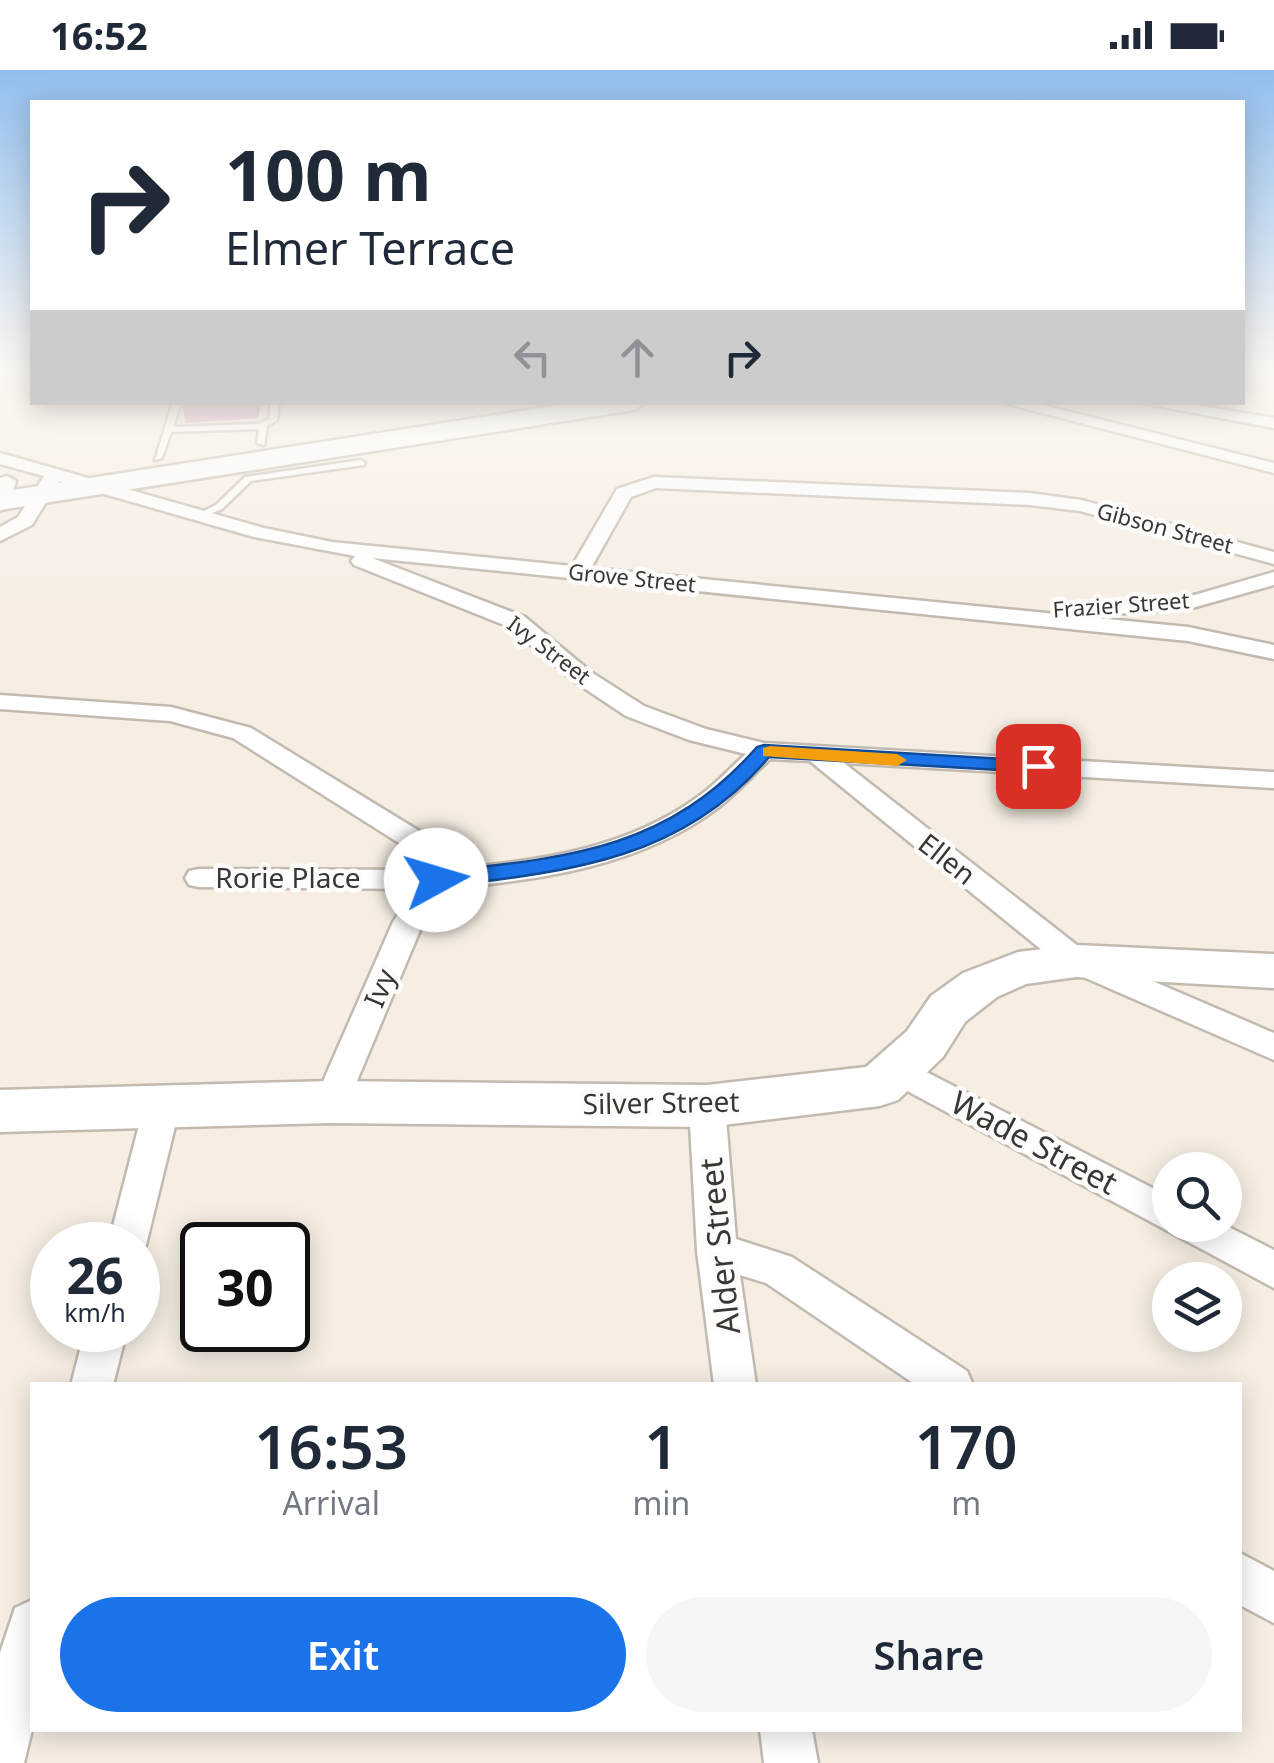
<!DOCTYPE html>
<style>
body{margin:0;font-family:"Noto Sans",sans-serif;background:#f6f6f7;color:#1f2937;height:100vh;display:flex;flex-direction:column;font-size:38px;white-space:nowrap}
*{box-sizing:border-box;margin:0}
p{font-size:32px;color:#747a83}
.icon{flex:none;width:55px;height:55px;fill:none;stroke:currentColor;stroke-width:2;stroke-linecap:round;stroke-linejoin:round}
.map{position:relative;flex:1;overflow:hidden}
.side{position:absolute;left:30px;top:1312px;width:1212px;height:350px;display:flex;flex-direction:column;background:#fff;border-radius:0px;box-shadow:0 5px 25px #0003}
.side>*{flex:none}
.hud{position:absolute;left:30px;top:30px;width:1215px;height:305px;border-radius:0px;box-shadow:0 5px 25px #0003;background:#fff;color:#1f2937;overflow:hidden}
.controls{position:absolute;left:1152px;top:1082px;display:grid;gap:20px}
.controls a{display:grid;place-items:center;width:90px;height:90px;border-radius:50%;background:#fff;box-shadow:0 5px 25px #0003;font-size:50px}
.speed{position:absolute;left:30px;top:1152px;display:flex;gap:20px;font-size:50px;font-weight:700;text-align:center}
.speed>*{display:grid;place-content:center;width:130px;height:130px;border-radius:50%;background:#fff;box-shadow:0 5px 25px #0003;line-height:1}
.speed small{font-size:25px;font-weight:400}
.speed .limit{border:5px solid #111;border-radius:15px;background:#fff;color:#111}
.pin{position:absolute;display:grid;place-items:center;width:85px;height:85px;color:#fff;margin:-42px;border-radius:20px;box-shadow:0 5px 15px #0006}
.me{position:absolute;width:110px;margin:-55px;rotate:84deg;stroke-linejoin:round;filter:drop-shadow(0 0 8px #0008)}
.turn{display:flex;align-items:center;gap:35px;height:210px;padding:0 30px;font-size:45px}
.turn .icon{width:130px;height:130px;stroke-width:2.5}
.turn b{display:block;font-size:70px;line-height:85px}
.lanes{display:flex;align-items:center;height:95px;padding:0 30px;background:#0003;justify-content:center;gap:50px;direction:ltr}
.lanes .off{opacity:.35}
.eta{display:flex;justify-content:space-evenly;align-items:center;height:170px;text-align:center}
.eta b{font-size:60px;font-weight:600;line-height:70px}
.primary-button{display:flex;gap:20px;margin-top:auto;padding:20px 30px}
.primary-button a{flex:1;height:115px;border-radius:60px;background:#1a73e8;color:#fff;font-size:40px;font-weight:600;line-height:115px;text-align:center}
.primary-button a+a{background:#f6f6f7;color:#1f2937}
.status{display:flex;justify-content:space-between;align-items:center;height:70px;padding:0 50px;background:#fff;direction:ltr}
.status svg{height:28px;fill:currentColor}
.map>svg:first-child{display:block}
.lines{fill:none;stroke-linecap:round;stroke-linejoin:round}
.lane-casing{stroke:#c2bab0;stroke-width:5}
.street-casing{stroke:#c2bab0;stroke-width:5}
.secondary-casing{stroke:#c2bab0;stroke-width:5}
.primary-casing{stroke:#c2bab0;stroke-width:5}
.lane{fill:#fff;fill-rule:evenodd}
.street{fill:#fff;fill-rule:evenodd}
.secondary{fill:#fff;fill-rule:evenodd}
.primary{fill:#fff;fill-rule:evenodd}
.wall{fill:#d99bb4}
.shaded-wall{fill:#b07e92}
.route{fill:#1a73e8;stroke:#114b97;stroke-width:2.5}
.slow{fill:#f59e0b}
.labels{text-anchor:middle;stroke-width:9;stroke-linejoin:round;paint-order:stroke}
.far-street-label{font-size:22px;fill:#3a3733;stroke:#fefcfa}
.street-label{font-size:28px;fill:#3a3733;stroke:#fefcfa}
.near-street-label{font-size:32px;fill:#3a3733;stroke:#fefcfa}
</style>
<div class="status"><b>16:52</b><svg viewBox="0 0 49 12"><path d="M0 12V9h3v3zM5 12V6h3v6zM10 12V3h3v9zM15 12V0h3v12zM26 1h20v11H26zM47 4h2v5h-2z"/></svg></div>
<div class="map">
<svg width="1274" height="1693" viewBox="0 0 1274 1693">
<rect width="100%" height="100%" fill="#f6eee3"/>
<g class="lines">
<g class="lane-casing">
<g id="lane">
<polygon points="173,332 181,332 173,357 258,354 269,349 271,332 279,332 277,350 267,356 264,375 257,373 259,359 171,362 162,388 155,390"/>
<polygon points="361,390 365,393 364,395 251,411 222,439 201,448 196,445 216,435 245,407"/>
</g>
</g>
<g class="street-casing">
<g id="street">
<polygon points="1000,332 1030,332 1274,393 1274,403"/>
<polygon points="1136,332 1177,332 1274,348 1274,358"/>
<path d="M0 383 264 458 332 472 572 496 617 419 654 407 1030 423 1081 430 1274 482V494L1080 441 1030 435 656 418 631 427 591 498 1188 557 1274 575V589L1188 571 372 488 525 547 591 602 644 636 706 659 764 673 1274 702V718L844 693 1087 883 1274 963V990L1065 899 810 691 770 689C753 705 737 723 719 737 642 796 538 811 445 818L423 853 344 1042 332 1046 320 1042 314 1032 393 852 414 819 199 817 189 815 185 808 189 801 199 799 420 800 418 785 233 668 170 651 0 639V625L171 637 251 658 442 775 449 799C535 792 628 779 699 726 716 714 730 698 746 684L689 670 626 646 575 612 509 557 354 495 351 491 355 486 254 467 59 411 32 455 0 471V457L18 447 44 406 0 394Z"/>
<polygon points="7,406 16,411 9,435 0,441 0,408"/>
<polygon points="1274,502 1274,515 1192,538 1088,546 1077,540 1088,534 1191,526"/>
<polygon points="899,988 1170,1127 1170,1155 1225,1155 1274,1180 1274,1218 887,1010 882,1001 887,992"/>
<polygon points="162,1022 174,1026 180,1036 146,1175 138,1188 138,1175 108,1175 144,1036 150,1026"/>
<polygon points="707,1022 719,1026 725,1036 736,1169 792,1187 967,1301 973,1315 916,1315 766,1213 740,1205 756,1315 714,1315 697,1181 689,1036 695,1026"/>
<polygon points="85,1260 127,1260 113,1315 71,1315"/>
<polygon points="1240,1483 1274,1501 1274,1553 1240,1535"/>
<polygon points="32,1530 32,1660 24,1693 0,1693 0,1583 15,1538"/>
<polygon points="760,1660 812,1660 818,1693 764,1693"/>
</g>
</g>
<g class="secondary-casing">
<polygon id="secondary" points="1076,875 1274,884 1274,918 1076,907 1026,914 997,927 965,952 943,987 898,1030 880,1036 707,1057 332,1053 0,1062 0,1020 332,1011 707,1015 866,997 907,961 931,926 963,903 1018,882"/>
</g>
<g class="primary-casing">
<polygon id="primary" points="579,332 647,332 634,340 0,440 0,422"/>
</g>
<use href="#lane" class="lane"/>
<use href="#street" class="street"/>
<use href="#secondary" class="secondary"/>
<use href="#primary" class="primary"/>
</g>
<polygon class="wall" points="181,332 261,332 258,348 186,353"/>
<polygon class="shaded-wall" points="255,332 261,332 258,348"/>
<linearGradient id="sky" x2="0" y2="1"><stop stop-color="#91beee"/><stop offset="0.56" stop-color="#fbf7f2"/><stop offset="1" stop-color="#fbf7f2" stop-opacity="0"/></linearGradient>
<rect width="1274" height="538" fill="url(#sky)"/>
<path class="route" d="M764 675 1038 691 1048 696 1038 702 769 687C681 792 564 802 436 817L426 810 436 802C565 788 666 781 757 677Z"/>
<polygon class="slow" points="770,676 897,684 907,690 897,696 763,686 763,678"/>
<g class="labels">
<g class="far-street-label">
<text transform="translate(1165 458) rotate(15)" y="8">Gibson Street</text>
<text transform="translate(632 508) rotate(6)" y="8">Grove Street</text>
<text transform="translate(1121 535) rotate(-4)" y="8">Frazier Street</text>
<text transform="translate(549 580) rotate(37)" y="8">Ivy Street</text>
</g>
<g class="street-label">
<text transform="translate(947 789) rotate(38)" y="10">Ellen</text>
<text x="288" y="818">Rorie Place</text>
<text transform="translate(380 918) rotate(-67)" y="10">Ivy</text>
<text transform="translate(661 1033) rotate(-1)" y="10">Silver Street</text>
</g>
<g class="near-street-label">
<text transform="translate(1034 1073) rotate(28)" y="11">Wade Street</text>
<text transform="translate(720 1176) rotate(-96)" y="11">Alder Street</text>
</g>
</g>
</svg>
<div class="controls">
<a><svg class="icon" aria-label="search" viewBox="0 0 24 24"><circle cx="10" cy="10" r="6"/><path d="M15 15l6 6"/></svg></a>
<a><svg class="icon" aria-label="layers" viewBox="0 0 24 24"><path d="M12 4l9 5-9 5-9-5zM3 14l9 5 9-5"/></svg></a>
</div>
<div class="speed"><div>26<small>km/h</small></div><div class="limit">30</div></div>
<div class="pin" style="left:1038px;top:696px;background:#d93025"><svg class="icon" aria-label="arrive" viewBox="0 0 24 24"><path d="M6 21V4h12l-3 4 3 4H6"/></svg></div>
<svg class="me" style="left:436px;top:810px" viewBox="-20 -20 40 40"><circle r="19" fill="#fff"/><path d="M0-13L10 11 0 6-10 11z" fill="#1a73e8"/></svg>
<div class="hud">
<div class="turn"><svg class="icon" aria-label="right" viewBox="0 0 24 24"><path d="M7 20v-9h11M14 6l5 5-5 5"/></svg><div><b>100 m</b>Elmer Terrace</div></div>
<div class="lanes"><svg class="icon off" aria-label="left" viewBox="0 0 24 24"><path d="M17 20v-9H6M10 6l-5 5 5 5"/></svg><svg class="icon off" aria-label="ahead" viewBox="0 0 24 24"><path d="M12 20V5M6 11l6-6 6 6"/></svg><svg class="icon" aria-label="right" viewBox="0 0 24 24"><path d="M7 20v-9h11M14 6l5 5-5 5"/></svg></div>
</div>
<section class="side">
<div class="eta">
<div><b>16:53</b><p>Arrival</p></div>
<div><b>1</b><p>min</p></div>
<div><b>170</b><p>m</p></div>
</div>
<div class="primary-button"><a>Exit</a><a>Share</a></div>
</section>
</div>
